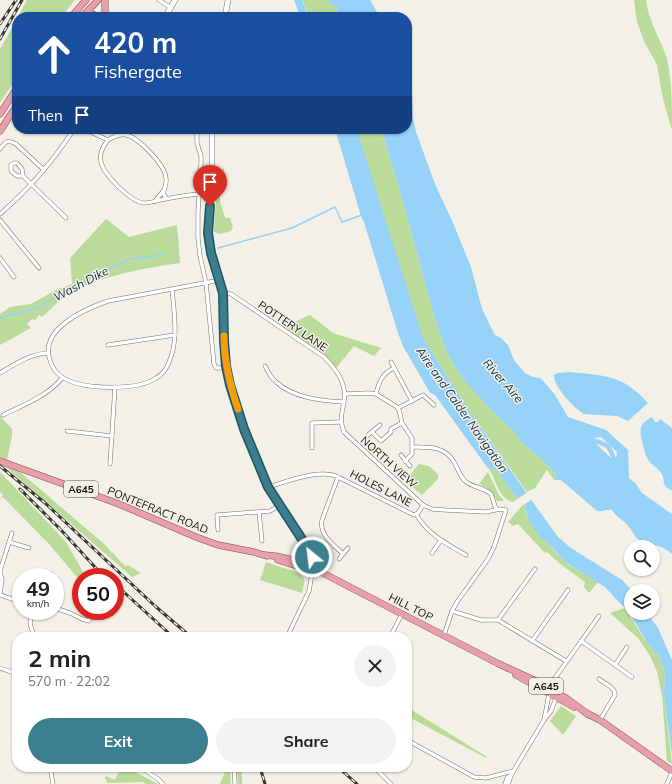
<!DOCTYPE html>
<meta charset="utf-8">
<style>
body{margin:0;font-family:Mulish,sans-serif;background:#f2f2f2;color:#222;height:100vh;display:flex;flex-direction:column;font-size:15px;white-space:nowrap}
*{box-sizing:border-box;margin:0}
p{font-size:13px;color:#767676}
.icon{flex:none;width:22px;height:22px;fill:none;stroke:currentColor;stroke-width:2;stroke-linecap:round;stroke-linejoin:round}
.map{position:relative;flex:1;overflow:hidden}
.side{position:absolute;left:12px;top:632px;width:400px;height:140px;display:flex;flex-direction:column;background:#fff;border-radius:16px;box-shadow:0 1px 3px #0004}
.side>*{flex:none}
.banner{position:absolute;left:12px;top:12px;width:400px;height:122px;border-radius:16px;box-shadow:0 1px 3px #0004;background:#1a4fa0;color:#fff;overflow:hidden}
.controls{position:absolute;left:624px;top:540px;display:grid;gap:8px}
.controls a{display:grid;place-items:center;width:36px;height:36px;border-radius:50%;background:#fff;box-shadow:0 1px 3px #0004;font-size:20px}
.speed{position:absolute;left:12px;top:568px;display:flex;gap:8px;font-size:20px;font-weight:700;text-align:center}
.speed>*{display:grid;place-content:center;width:52px;height:52px;border-radius:50%;background:#fff;box-shadow:0 1px 3px #0004;line-height:1}
.speed small{font-size:10px;font-weight:400}
.speed .limit{border:6px solid #d22;background:#fff;color:#111}
.pin{position:absolute;display:grid;place-items:center;width:34px;height:34px;color:#fff;margin:-41px -17px;border-radius:50% 50% 50% 0;rotate:-45deg;box-shadow:0 0 4px #0007}
.pin .icon{rotate:45deg}
.me{position:absolute;width:44px;margin:-22px;rotate:331deg;stroke-linejoin:round;filter:drop-shadow(0 0 3px #0008)}
.turn{display:flex;align-items:center;gap:14px;height:84px;padding:0 16px;font-size:18px}
.turn .icon{width:52px;height:52px;stroke-width:2.5}
.turn b{display:block;font-size:28px;line-height:34px}
.then{display:flex;align-items:center;height:38px;padding:0 16px;background:#0003;gap:8px;font-size:15px}
.round{display:grid;place-items:center;flex:none;width:42px;height:42px;border-radius:21px;background:#f2f2f2}
.headline{display:flex;align-items:center;justify-content:space-between;height:68px;padding:0 16px}
h1{font-size:24px;font-weight:700;line-height:30px}
.action{display:flex;gap:8px;margin-top:auto;padding:8px 16px}
.action a{flex:1;height:46px;border-radius:24px;background:#3b7f8e;color:#fff;font-size:16px;font-weight:700;line-height:46px;text-align:center}
.action a+a{background:#f2f2f2;color:#222}
.map>svg:first-child{display:block}
.green{fill:#bbdb9a}
.water{fill:#96d1f7;fill-rule:evenodd}
.pier{fill:#f2f0e7}
.lines{fill:none;stroke-linecap:round;stroke-linejoin:round}
.stream{stroke:#96d1f7;stroke-width:1.5}
.canal{stroke:#96d1f7;stroke-width:4.5}
.street-casing{stroke:#74726b;stroke-width:4.5}
.secondary-casing{stroke:#74726b;stroke-width:6}
.primary-casing{stroke:#91454f;stroke-width:7}
.street{stroke:#fff;stroke-width:3.5}
.secondary{stroke:#fff;stroke-width:5}
.primary{stroke:#e6a0aa;stroke-width:6}
.rail-casing{stroke:#383734;stroke-width:3}
.rail{stroke:#f2f0e7;stroke-width:1.5;stroke-dasharray:4.5;stroke-linecap:butt}
.route-casing{stroke:#26535c;stroke-width:10}
.route{stroke:#3b7f8e;stroke-width:7}
.slow{stroke:#f59e0b;stroke-width:7}
.labels{text-anchor:middle;stroke-width:3;stroke-linejoin:round;paint-order:stroke}
.shield{fill:#f2f0e7;stroke:#575551;stroke-width:1}
.shield-label{font-size:10px;font-weight:bold;fill:#141311}
.street-label{font-size:11px;fill:#141311;stroke:#f2f0e7}
.water-label{font-size:12px;font-style:italic;fill:#0d3043;stroke:#f2f0e7}
</style>
<div class="map">
<svg width="672" height="784" viewBox="0 0 672 784">
<rect width="100%" height="100%" fill="#f2f0e7"/>
<g class="green">
<polygon points="27,0 75,0 61,17 18,17"/>
<polygon points="302,0 327,0 337,7 336,14 337,17 309,17"/>
<path d="M634 0H646C648 21 661 39 667 59 672 82 672 106 672 130L663 99 657 65 644 41 637 22Z"/>
<polygon points="17,19 17,77 0,103 0,49"/>
<polygon points="356,129 381,129 400,191 436,323 446,350 455,367 469,385 492,411 514,432 520,441 539,457 556,474 556,480 554,480 547,470 535,488 527,492 465,405 424,340 419,329"/>
<polygon points="224,168 223,178 225,179 224,188 220,190 220,201 225,218 230,218 233,227 231,231 220,234 214,232 214,230 218,172"/>
<path d="M106 219 129 237 177 225 180 263C145 268 92 277 63 298 56 303 49 311 42 317L39 315 35 320 32 319 27 324 31 328 0 345V314L10 307 31 304 56 290 72 284 70 258Z"/>
<polygon points="310,315 333,333 381,348 374,356 354,346 336,368 324,357 280,328"/>
<polygon points="0,416 12,429 12,436 7,460 0,457"/>
<polygon points="419,464 429,466 438,474 438,479 422,495 405,481"/>
<path d="M487 467 497 471 514 495 519 498 513 502C497 498 497 478 487 467Z"/>
<polygon points="9,468 20,472 103,543 126,567 128,565 141,573 132,577 8,469"/>
<polygon points="0,472 66,542 86,577 81,577 81,582 50,545 3,497 1,499 3,494 0,492"/>
<path d="M488 472 499 495 504 501H497C492 492 489 488 479 484Z"/>
<polygon points="524,504 527,510 526,513 528,520 556,553 569,565 598,582 589,593 584,587 585,582 559,563 547,552 545,553 518,524 513,526 508,522 520,508"/>
<path d="M266 562 299 573C307 578 304 584 302 593L260 580Z"/>
<polygon points="625,608 645,640 658,654 665,671 664,694 672,764 667,761 662,695 657,672 650,656 638,638 610,613"/>
<polygon points="561,706 576,716 563,735 550,721"/>
<polygon points="407,707 487,757 486,758 407,716"/>
<polygon points="121,767 136,767 137,773 158,784 146,784 143,782 107,783 105,777 106,776 115,780"/>
<polygon points="227,767 230,767 231,784 220,784"/>
<polygon points="237,767 242,767 242,784 238,784"/>
</g>
<g class="water">
<polygon points="294,0 302,0 308,17 300,16"/>
<polygon points="327,0 370,0 380,17 337,17 336,14 337,7"/>
<path d="M407 70 412 92 413 117 416 132 435 184 453 223 471 267 482 309 495 335 501 338 508 345 514 360 525 373 533 377 540 378 544 382 555 395 568 417 606 430 628 450 629 478 636 484 642 493 672 514V554C662 545 653 545 641 541 634 538 634 532 629 527 624 520 616 517 612 510 606 509 603 512 597 511L561 480H556V474L539 457 520 441 514 432 492 411 468 385 455 367 446 350 436 323 400 191 381 129H407ZM601 437 617 452 616 459H612L592 440 594 438Z"/>
<polygon points="335,129 357,130 420,329 424,340 465,405 537,508 558,537 571,548 622,580 629,587 631,591 631,613 647,613 658,628 672,660 672,756 664,694 665,671 658,654 648,644 629,612 617,600 605,587 565,562 546,541 541,538 528,520 525,505 519,498 514,495 497,471 487,467 435,395 430,393 403,346 398,333 364,222 361,216"/>
<path d="M570 372C605 376 622 374 648 403L628 421 617 416 584 414C574 408 553 386 554 375L558 373Z"/>
<path d="M652 417 655 422H658L660 419 672 428V491C660 483 666 484 662 474 659 469 652 465 649 461 645 455 639 434 641 428 642 423 648 419 652 417Z"/>
</g>
<polygon class="pier" points="528,492 533,499 523,505 517,499"/>
<g class="lines">
<g class="stream">
<polyline points="218,248 292,228 335,207 342,222 362,215"/>
<polyline points="0,318 38,307 55,297 81,284 91,277 130,259 164,255"/>
</g>
<path class="canal" d="M592 440C607 445 609 444 614 459"/>
<g class="street-casing">
<g id="street">
<polyline points="159,0 171,8"/>
<path d="M84 129 108 140C103 146 99 154 101 162 104 175 131 202 144 203 151 203 159 200 165 199 180 196 196 194 211 193"/>
<polyline points="197,129 197,143 201,156 201,163 198,212 198,238 200,256 206,283 214,364 216,368 220,368 226,366"/>
<path d="M108 140C113 137 120 134 126 135 138 137 165 165 166 178 167 183 165 188 163 193L166 198"/>
<path d="M0 149C5 142 7 139 16 144L44 170"/>
<polyline points="23,176 22,169 17,163 14,163 11,165 11,171 17,176 23,176 66,218"/>
<polyline points="155,201 164,190"/>
<path d="M0 214C28 190 54 160 74 129"/>
<polyline points="0,220 39,268"/>
<polyline points="0,258 14,277"/>
<path d="M172 289C174 312 179 340 169 362 167 368 162 375 156 378 137 391 81 390 62 377 56 373 52 367 50 360 39 329 85 309 108 301L220 280"/>
<path d="M223 293 231 294 324 357C336 369 347 383 344 401 342 415 339 419 344 432L423 505 432 509 445 510 486 512 500 509 506 510 494 547 488 559 457 602 452 611 444 635"/>
<polyline points="108,345 175,335"/>
<polyline points="391,362 412,401"/>
<path d="M265 366C268 372 271 378 276 382 294 398 321 401 344 402"/>
<path d="M0 373C15 364 30 354 48 353"/>
<polyline points="345,394 369,393 376,394 397,407 399,410 402,423 412,438 412,454 405,461"/>
<path d="M376 394C379 381 383 373 394 368"/>
<polyline points="398,408 423,395 434,405"/>
<path d="M3 415C23 405 48 396 62 378"/>
<polyline points="67,431 112,436"/>
<polyline points="372,432 381,441 391,432 391,429 402,423"/>
<polyline points="368,435 380,425"/>
<path d="M413 447C429 447 445 446 454 462 458 469 460 476 465 481 473 488 483 487 491 494L496 509"/>
<polyline points="312,448 312,423 340,422"/>
<polyline points="401,455 410,466"/>
<polyline points="110,464 115,387"/>
<path d="M338 477 322 520C319 535 333 544 343 554"/>
<path d="M268 487C286 482 320 468 338 477L414 515 418 513 423 505"/>
<polyline points="259,512 262,541"/>
<path d="M416 514C427 534 447 544 466 555"/>
<polyline points="218,530 217,515 270,511 279,506"/>
<polyline points="9,542 29,548"/>
<polyline points="432,553 441,540"/>
<polyline points="339,559 348,548"/>
<polyline points="0,571 12,533"/>
<polyline points="0,572 2,580 0,593"/>
<polyline points="45,573 51,574 51,577"/>
<polyline points="0,595 21,602"/>
<polyline points="55,608 70,613 82,619 89,621 91,613"/>
<path d="M33 611C28 623 30 626 35 637"/>
<polyline points="452,611 481,620 498,620 566,661"/>
<polyline points="498,620 535,569"/>
<polyline points="287,637 309,591 313,568"/>
<polyline points="390,637 402,614"/>
<polyline points="532,641 568,590"/>
<polyline points="581,641 632,677"/>
<polyline points="615,665 627,647"/>
<polyline points="0,668 17,674"/>
<path d="M599 679C605 684 615 687 615 695L600 720"/>
<polyline points="544,720 550,689 555,678 599,616"/>
<polyline points="407,740 474,777 486,778 513,771"/>
<polyline points="50,767 53,784"/>
<polyline points="140,767 158,779 163,784"/>
<polyline points="234,767 235,784"/>
<polyline points="374,767 391,784"/>
<polyline points="505,784 507,778 511,775 544,720 551,711 556,698 556,696"/>
<polyline points="508,784 511,776"/>
<polyline points="667,784 672,772"/>
</g>
</g>
<g class="secondary-casing">
<g id="secondary">
<polyline points="165,17 175,0"/>
<polyline points="225,17 228,0"/>
<polyline points="212,129 212,179 208,233 211,253 223,293 224,341 226,366 230,385 244,429 268,487 309,550 311,555 313,568"/>
</g>
</g>
<g class="primary-casing">
<g id="primary">
<polyline points="105,0 105,17"/>
<polyline points="71,17 86,0"/>
<polyline points="82,17 98,0"/>
<polyline points="85,17 92,14 100,17"/>
<polyline points="0,114 17,88"/>
<polyline points="0,131 17,105"/>
<polyline points="0,461 119,504 196,537 218,545 254,552 267,556"/>
<path d="M265 555C282 556 298 561 313 568L499 664 536 681 566 698 589 715"/>
<polyline points="278,560 297,566 307,567"/>
<polyline points="516,675 574,707"/>
<polyline points="586,713 600,720 672,771"/>
</g>
</g>
<use href="#street" class="street"/>
<use href="#secondary" class="secondary"/>
<use href="#primary" class="primary"/>
<g class="rail-casing">
<g id="rail">
<polyline points="0,24 16,0"/>
<polyline points="0,39 22,0"/>
<polyline points="0,466 45,503 155,606 191,637"/>
<polyline points="20,489 62,531 104,577"/>
<polyline points="115,584 173,637"/>
<polyline points="260,767 265,784"/>
<polyline points="338,767 357,784"/>
</g>
</g>
<use href="#rail" class="rail"/>
</g>
<g class="lines">
<g class="route-casing">
<polyline id="route" points="210,206 208,233 211,253 223,293 224,341 226,366 230,385 244,429 268,487 309,550 312,557"/>
</g>
<use href="#route" class="route"/>
<path class="slow" d="M224 336C224 361 230 385 238 409"/>
</g>
<g class="labels">
<g class="shield">
<rect x="64" y="481" width="34" height="16" rx="3"/>
<rect x="529" y="678" width="34" height="16" rx="3"/>
</g>
<g class="shield-label">
<text x="81" y="493">A645</text>
<text x="546" y="690">A645</text>
</g>
<g class="street-label">
<text transform="translate(293 326) rotate(34)" y="4">POTTERY LANE</text>
<text transform="translate(389 462) rotate(42)" y="4">NORTH VIEW</text>
<text transform="translate(381 488) rotate(27)" y="4">HOLES LANE</text>
<text transform="translate(158 510) rotate(22)" y="4">PONTEFRACT ROAD</text>
<text transform="translate(411 607) rotate(27)" y="4">HILL TOP</text>
</g>
<g class="water-label">
<text transform="translate(81 284) rotate(-28)" y="4">Wash Dike</text>
<text transform="translate(503 381) rotate(49)" y="4">River Aire</text>
<text transform="translate(462 410) rotate(55)" y="4">Aire and Calder Navigation</text>
</g>
</g>
</svg>
<div class="controls">
<a><svg class="icon" aria-label="search" viewBox="0 0 24 24"><circle cx="10" cy="10" r="6"/><path d="M15 15l6 6"/></svg></a>
<a><svg class="icon" aria-label="layers" viewBox="0 0 24 24"><path d="M12 4l9 5-9 5-9-5zM3 14l9 5 9-5"/></svg></a>
</div>
<div class="speed"><div>49<small>km/h</small></div><div class="limit">50</div></div>
<div class="pin" style="left:210px;top:206px;background:#d93025"><svg class="icon" aria-label="arrive" viewBox="0 0 24 24"><path d="M6 21V4h12l-3 4 3 4H6"/></svg></div>
<svg class="me" style="left:312px;top:557px" viewBox="-20 -20 40 40"><circle r="17" fill="#3b7f8e" stroke="#fff" stroke-width="3"/><path d="M0-11L8 9 0 5-8 9z" fill="#fff"/></svg>
<div class="banner">
<div class="turn"><svg class="icon" aria-label="ahead" viewBox="0 0 24 24"><path d="M12 20V5M6 11l6-6 6 6"/></svg><div><b>420 m</b>Fishergate</div></div>
<div class="then">Then<svg class="icon" aria-label="arrive" viewBox="0 0 24 24"><path d="M6 21V4h12l-3 4 3 4H6"/></svg></div>
</div>
<section class="side">
<div class="headline"><div><h1>2 min</h1><p>570 m · 22:02</p></div><a class="round"><svg class="icon" aria-label="close" viewBox="0 0 24 24"><path d="M6 6l12 12M18 6L6 18"/></svg></a></div>
<div class="action"><a>Exit</a><a>Share</a></div>
</section>
</div>
